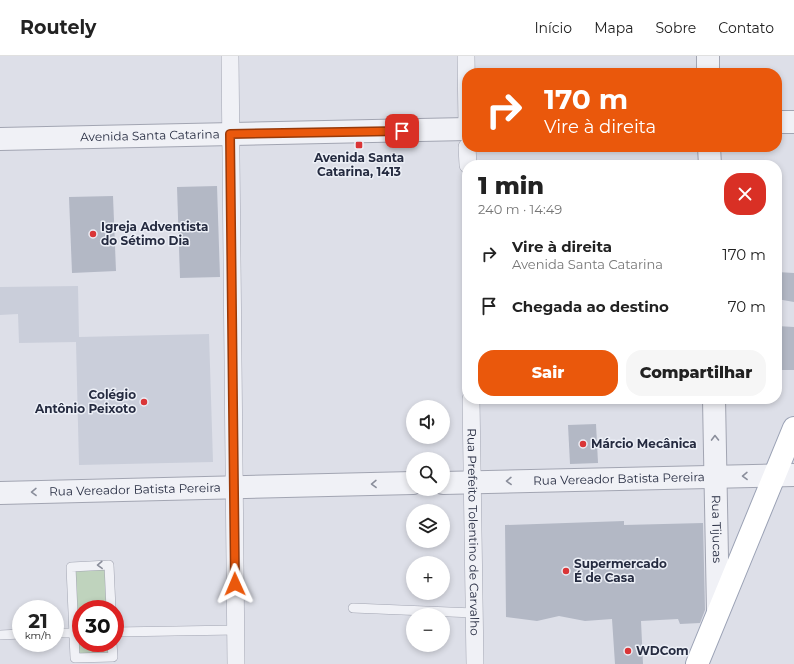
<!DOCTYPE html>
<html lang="pt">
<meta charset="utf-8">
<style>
body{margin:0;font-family:Montserrat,sans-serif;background:#f6f6f6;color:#222;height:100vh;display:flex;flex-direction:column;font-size:15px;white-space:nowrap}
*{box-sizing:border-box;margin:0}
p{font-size:13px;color:#767676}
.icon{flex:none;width:22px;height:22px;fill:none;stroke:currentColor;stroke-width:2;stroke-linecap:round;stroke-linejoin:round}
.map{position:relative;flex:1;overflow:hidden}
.panel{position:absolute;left:462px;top:104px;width:320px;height:244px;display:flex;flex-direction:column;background:#fff;border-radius:16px;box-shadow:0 2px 6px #0003}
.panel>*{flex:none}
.hud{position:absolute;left:462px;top:12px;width:320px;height:84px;border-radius:16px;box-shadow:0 2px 6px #0003;background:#ea580c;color:#fff;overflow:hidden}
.tools{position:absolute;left:406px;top:344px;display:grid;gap:8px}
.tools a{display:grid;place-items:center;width:44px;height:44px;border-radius:50%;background:#fff;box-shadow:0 2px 6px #0003;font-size:20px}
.speed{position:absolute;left:12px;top:544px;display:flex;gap:8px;font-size:20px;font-weight:700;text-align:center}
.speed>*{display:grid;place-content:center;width:52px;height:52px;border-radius:50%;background:#fff;box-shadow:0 2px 6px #0003;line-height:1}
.speed small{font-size:10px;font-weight:400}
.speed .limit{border:6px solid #d22;background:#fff;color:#111}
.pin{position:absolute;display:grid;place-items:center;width:34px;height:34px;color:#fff;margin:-17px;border-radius:8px;box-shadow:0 2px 6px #0006}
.me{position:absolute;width:44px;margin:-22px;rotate:359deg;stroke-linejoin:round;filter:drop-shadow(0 0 3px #0008)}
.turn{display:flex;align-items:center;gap:14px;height:84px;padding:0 16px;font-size:18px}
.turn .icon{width:52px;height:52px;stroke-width:2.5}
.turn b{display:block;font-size:28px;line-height:34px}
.round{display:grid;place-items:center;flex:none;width:42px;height:42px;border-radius:16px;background:#f6f6f6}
.summary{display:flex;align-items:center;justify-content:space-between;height:68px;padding:0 16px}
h1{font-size:24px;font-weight:800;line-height:30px}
.button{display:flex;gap:8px;margin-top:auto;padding:8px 16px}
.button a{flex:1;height:46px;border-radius:16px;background:#ea580c;color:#fff;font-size:16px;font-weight:800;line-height:46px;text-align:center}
.button a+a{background:#f6f6f6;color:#222}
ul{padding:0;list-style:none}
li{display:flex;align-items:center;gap:12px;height:52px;padding:0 16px}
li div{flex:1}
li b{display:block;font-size:15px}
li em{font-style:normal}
header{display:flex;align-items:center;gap:24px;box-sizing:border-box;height:56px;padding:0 20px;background:#fff;border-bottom:1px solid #e0e0e0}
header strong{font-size:19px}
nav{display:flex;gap:22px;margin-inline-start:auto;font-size:14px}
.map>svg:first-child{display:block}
.built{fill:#caceda}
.green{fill:#bfd3bd}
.building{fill:#b3b8c5}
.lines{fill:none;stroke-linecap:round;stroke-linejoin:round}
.service-casing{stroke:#a2a5b2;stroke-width:10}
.minor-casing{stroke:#a2a5b2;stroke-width:18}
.tertiary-casing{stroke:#a2a5b2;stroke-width:24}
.primary-casing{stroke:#9ba2b5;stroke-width:24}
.service{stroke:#f0f1f6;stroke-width:9}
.minor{stroke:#f0f1f6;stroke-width:17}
.tertiary{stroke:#f0f1f6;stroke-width:22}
.primary{stroke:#fff;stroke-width:22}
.oneway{stroke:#8a8e9b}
.route-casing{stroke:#983908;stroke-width:10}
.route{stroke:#ea580c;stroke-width:7}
.poi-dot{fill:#da3537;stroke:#eceff6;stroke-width:1.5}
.labels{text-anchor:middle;stroke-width:3;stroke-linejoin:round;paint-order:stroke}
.street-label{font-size:12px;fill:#252b40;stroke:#eceff6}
.poi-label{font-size:12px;font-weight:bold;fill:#252b40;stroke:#eceff6;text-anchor:start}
</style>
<header>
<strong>Routely</strong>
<nav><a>Início</a><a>Mapa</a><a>Sobre</a><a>Contato</a></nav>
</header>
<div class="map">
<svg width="794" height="608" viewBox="0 0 794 608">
<rect width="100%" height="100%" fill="#dddfe8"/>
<polygon class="built" points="78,230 79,281 209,278 213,406 79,409 76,286 19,287 18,258 0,259 0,231"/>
<polygon class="green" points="105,513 107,553 81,553 81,587 108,587 109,597 78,599 75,515"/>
<g class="building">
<polygon points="217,130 220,221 180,222 177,131"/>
<polygon points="113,140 116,215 72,217 69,141"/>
<polygon points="777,216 794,217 794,246 777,243"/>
<polygon points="777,270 794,271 794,314 777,314"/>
<polygon points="596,368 598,407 570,408 568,369"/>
<polygon points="624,465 624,469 703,467 705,554 700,567 680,568 678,563 641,565 643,608 615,608 612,563 585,565 559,560 537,565 506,561 505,469"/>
</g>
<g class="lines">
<g class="service-casing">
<g id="service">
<polyline points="353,552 474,557"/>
<polyline points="111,553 109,509 71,511 75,602 113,601 112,587"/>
<polyline points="115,576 236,574"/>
<polyline points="55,577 73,577"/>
<polyline points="0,579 21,578"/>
</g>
</g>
<g class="minor-casing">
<g id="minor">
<polyline points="230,0 236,608"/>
<polyline points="466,0 467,68"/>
<polyline points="467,91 468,109"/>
<path id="s1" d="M471 343 475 608"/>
</g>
</g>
<g class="tertiary-casing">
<g id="tertiary">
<polyline points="708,0 708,17"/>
<polyline points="777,66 794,66"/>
<path id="s2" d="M0 83 467 73"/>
<polyline points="709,91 710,109"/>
<path id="s3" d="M714 343 718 555"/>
<path id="s4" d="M443 427 794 419"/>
<path id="s5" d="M0 437 413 427"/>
</g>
</g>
<g class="primary-casing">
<polyline id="primary" points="697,608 794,372"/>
</g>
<use href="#service" class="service"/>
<use href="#minor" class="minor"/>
<use href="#tertiary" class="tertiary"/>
<use href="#primary" class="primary"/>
</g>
<defs><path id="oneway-chevron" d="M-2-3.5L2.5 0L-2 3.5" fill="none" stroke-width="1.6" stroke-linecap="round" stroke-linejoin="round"/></defs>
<g class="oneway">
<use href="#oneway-chevron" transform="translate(715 382) rotate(-91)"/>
<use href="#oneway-chevron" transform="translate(745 420) rotate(179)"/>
<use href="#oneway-chevron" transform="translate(509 425) rotate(179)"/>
<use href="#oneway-chevron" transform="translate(374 428) rotate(179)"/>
<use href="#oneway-chevron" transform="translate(34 436) rotate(179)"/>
<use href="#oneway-chevron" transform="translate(100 509) rotate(178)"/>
</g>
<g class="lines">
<g class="route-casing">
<polyline id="route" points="235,528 230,78 402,75"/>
</g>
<use href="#route" class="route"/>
</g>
<g class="poi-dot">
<rect x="355" y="85" width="8" height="8" rx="2"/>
<circle cx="93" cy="178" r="4"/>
<circle cx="144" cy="346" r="4"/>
<circle cx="583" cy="388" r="4"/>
<circle cx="566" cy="515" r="4"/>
<circle cx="628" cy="595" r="4"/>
</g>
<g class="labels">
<g class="street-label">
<text dy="4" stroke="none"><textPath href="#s2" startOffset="150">Avenida Santa Catarina</textPath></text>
<text dy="4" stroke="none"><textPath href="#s4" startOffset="176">Rua Vereador Batista Pereira</textPath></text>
<text dy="4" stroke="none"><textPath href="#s5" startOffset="135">Rua Vereador Batista Pereira</textPath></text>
<text dy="4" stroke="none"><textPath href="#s3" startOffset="130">Rua Tijucas</textPath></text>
<text dy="4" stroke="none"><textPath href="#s1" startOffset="133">Rua Prefeito Tolentino de Carvalho</textPath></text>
</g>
<g class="poi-label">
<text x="359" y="106" text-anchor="middle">Avenida Santa<tspan x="359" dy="14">Catarina, 1413</tspan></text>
<text x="101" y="175">Igreja Adventista<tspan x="101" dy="14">do Sétimo Dia</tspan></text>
<text x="136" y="343" text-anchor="end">Colégio<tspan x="136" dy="14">Antônio Peixoto</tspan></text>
<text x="591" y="392">Márcio Mecânica</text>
<text x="574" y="512">Supermercado<tspan x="574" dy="14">É de Casa</tspan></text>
<text x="636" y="599">WDCom</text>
</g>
</g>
</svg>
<div class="tools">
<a><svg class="icon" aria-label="sound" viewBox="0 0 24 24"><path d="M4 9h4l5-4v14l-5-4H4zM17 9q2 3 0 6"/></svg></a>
<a><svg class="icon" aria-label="search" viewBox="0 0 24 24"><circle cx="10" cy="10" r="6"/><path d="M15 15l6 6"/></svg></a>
<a><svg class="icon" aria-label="layers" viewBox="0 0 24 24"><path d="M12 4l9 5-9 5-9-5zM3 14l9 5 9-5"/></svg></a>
<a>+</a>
<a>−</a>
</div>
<div class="speed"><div>21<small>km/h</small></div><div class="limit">30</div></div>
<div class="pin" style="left:402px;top:75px;background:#d93025"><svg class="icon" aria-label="arrive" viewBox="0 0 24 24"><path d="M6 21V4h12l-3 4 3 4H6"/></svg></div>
<svg class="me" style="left:235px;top:528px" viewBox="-20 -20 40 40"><path d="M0-17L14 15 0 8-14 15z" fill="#ea580c" stroke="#fff" stroke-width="4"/></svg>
<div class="hud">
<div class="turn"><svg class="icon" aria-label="right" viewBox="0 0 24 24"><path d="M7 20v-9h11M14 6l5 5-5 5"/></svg><div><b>170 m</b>Vire à direita</div></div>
</div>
<section class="panel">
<div class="summary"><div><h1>1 min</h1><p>240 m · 14:49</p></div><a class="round" style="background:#d93025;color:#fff"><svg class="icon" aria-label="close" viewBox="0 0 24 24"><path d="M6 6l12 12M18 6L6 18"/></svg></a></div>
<ul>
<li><svg class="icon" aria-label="right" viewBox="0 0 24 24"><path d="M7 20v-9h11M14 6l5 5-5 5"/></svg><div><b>Vire à direita</b><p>Avenida Santa Catarina</p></div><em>170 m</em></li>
<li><svg class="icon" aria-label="arrive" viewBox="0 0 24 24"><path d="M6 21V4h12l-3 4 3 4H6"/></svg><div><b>Chegada ao destino</b></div><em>70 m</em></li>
</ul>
<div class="button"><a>Sair</a><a>Compartilhar</a></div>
</section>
</div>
